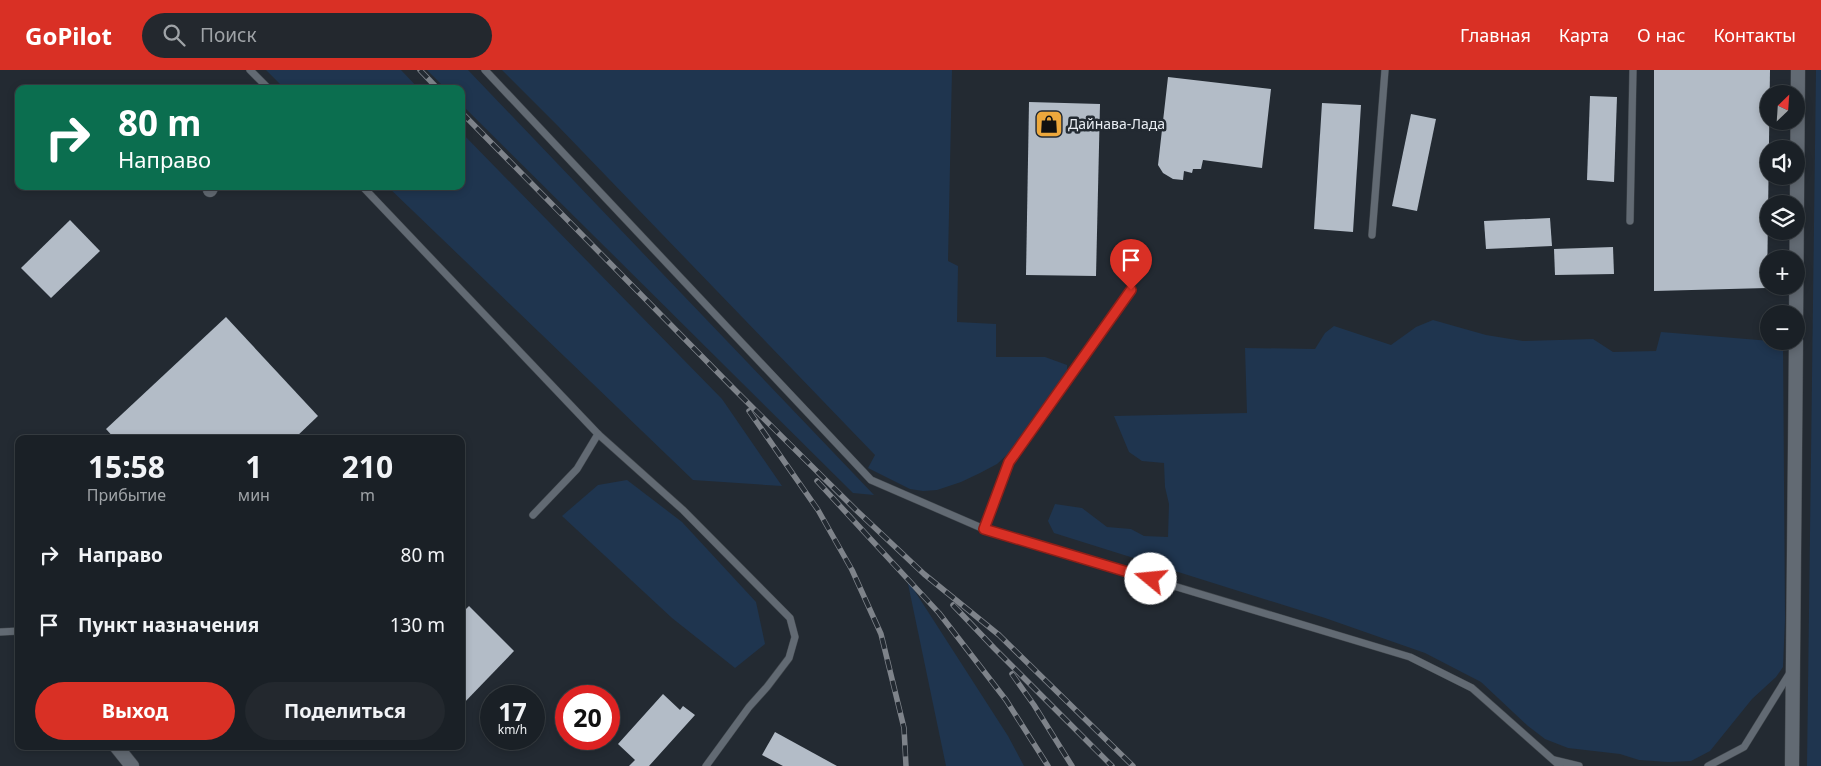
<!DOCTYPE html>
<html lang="ru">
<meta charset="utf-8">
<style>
body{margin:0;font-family:"Noto Sans",sans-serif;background:#23282e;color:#f1f3f6;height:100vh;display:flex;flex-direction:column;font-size:19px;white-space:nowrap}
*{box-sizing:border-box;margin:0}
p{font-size:16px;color:#9fa3a7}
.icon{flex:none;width:28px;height:28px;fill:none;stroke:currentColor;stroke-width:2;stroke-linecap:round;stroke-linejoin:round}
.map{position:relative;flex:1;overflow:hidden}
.sheet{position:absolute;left:15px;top:365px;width:450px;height:315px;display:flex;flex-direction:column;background:#1a2026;border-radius:10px;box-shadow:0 2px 8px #0003,0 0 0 1px #383e43}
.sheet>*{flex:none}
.guide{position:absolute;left:15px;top:15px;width:450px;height:105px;border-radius:10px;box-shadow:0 2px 8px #0003,0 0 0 1px #383e43;background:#0b6e4f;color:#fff;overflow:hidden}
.needle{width:32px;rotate:25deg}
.fabs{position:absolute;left:1760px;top:15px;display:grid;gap:10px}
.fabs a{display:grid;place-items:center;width:45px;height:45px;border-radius:50%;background:#1a2026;box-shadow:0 2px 8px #0003,0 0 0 1px #383e43;font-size:25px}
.speed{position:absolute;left:480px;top:615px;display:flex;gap:10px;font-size:25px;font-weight:700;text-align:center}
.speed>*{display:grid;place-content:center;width:65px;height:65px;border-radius:50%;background:#1a2026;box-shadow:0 2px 8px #0003,0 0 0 1px #383e43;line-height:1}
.speed small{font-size:12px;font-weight:400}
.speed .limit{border:8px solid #d22;background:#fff;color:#111}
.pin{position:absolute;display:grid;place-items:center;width:42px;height:42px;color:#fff;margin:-51px -21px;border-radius:50% 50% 50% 0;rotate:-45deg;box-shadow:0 0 5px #0007}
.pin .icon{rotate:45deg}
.me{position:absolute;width:55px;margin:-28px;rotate:287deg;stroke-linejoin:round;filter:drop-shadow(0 0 4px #0008)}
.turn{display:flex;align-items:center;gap:18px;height:105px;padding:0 20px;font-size:22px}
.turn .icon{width:65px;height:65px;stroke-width:2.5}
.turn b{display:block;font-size:35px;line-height:42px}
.eta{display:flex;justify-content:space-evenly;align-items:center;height:85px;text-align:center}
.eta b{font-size:30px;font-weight:700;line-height:35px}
.primary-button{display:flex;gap:10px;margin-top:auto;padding:10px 20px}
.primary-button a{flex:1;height:58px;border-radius:30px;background:#d93025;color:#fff;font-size:20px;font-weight:700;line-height:58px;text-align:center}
.primary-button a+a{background:#23282e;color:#f1f3f6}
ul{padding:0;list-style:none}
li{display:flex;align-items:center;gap:15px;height:70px;padding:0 20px}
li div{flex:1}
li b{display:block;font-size:19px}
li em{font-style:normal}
header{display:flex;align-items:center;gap:30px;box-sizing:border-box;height:70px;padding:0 25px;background:#d93025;color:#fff}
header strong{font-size:24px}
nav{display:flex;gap:28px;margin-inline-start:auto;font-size:18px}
.search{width:350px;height:45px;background:#23282e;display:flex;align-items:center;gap:12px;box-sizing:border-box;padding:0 18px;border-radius:28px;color:#9fa3a7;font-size:19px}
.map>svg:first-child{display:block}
.green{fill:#1f354f}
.building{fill:#b3bcc7}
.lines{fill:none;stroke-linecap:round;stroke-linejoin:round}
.lane-casing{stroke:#41474d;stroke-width:8}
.street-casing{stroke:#41474d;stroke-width:15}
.lane{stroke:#626a73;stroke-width:7}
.street{stroke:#626a73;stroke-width:14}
.rail-casing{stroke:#7e838a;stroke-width:5.5}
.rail{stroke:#232a32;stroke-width:4;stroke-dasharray:11;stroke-linecap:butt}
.route-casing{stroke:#8d1f18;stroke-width:12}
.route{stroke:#d93025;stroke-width:9}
.labels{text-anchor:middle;stroke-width:5;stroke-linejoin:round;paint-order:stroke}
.poi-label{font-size:14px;fill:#e9edf3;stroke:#232a32;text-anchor:start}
</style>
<header>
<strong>GoPilot</strong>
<div class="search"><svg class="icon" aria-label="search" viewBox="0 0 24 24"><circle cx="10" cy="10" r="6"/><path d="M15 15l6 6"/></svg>Поиск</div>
<nav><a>Главная</a><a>Карта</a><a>О нас</a><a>Контакты</a></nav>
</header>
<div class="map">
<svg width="1821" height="696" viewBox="0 0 1821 696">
<rect width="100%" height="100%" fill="#232a32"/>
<g class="green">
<polygon points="266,0 401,0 419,19 285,19"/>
<polygon points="427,0 468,0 874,425 853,423 461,34 461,19 446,19"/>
<polygon points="502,0 952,0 948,191 958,196 957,252 996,254 996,287 1045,287 1067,295 1067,303 1009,383 997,394 980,403 961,412 937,420 923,421 910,419 868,398 875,385 556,54"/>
<polygon points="1816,0 1821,0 1821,696 1807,696"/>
<polygon points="461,62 722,329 782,416 693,410 387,116 461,116"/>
<polygon points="1433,250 1486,265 1523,271 1593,269 1613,282 1656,281 1661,262 1783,272 1785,549 1783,597 1776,607 1752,629 1710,681 1691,691 1668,692 1639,690 1620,684 1568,678 1545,669 1528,656 1481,612 1425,583 1325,548 1054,463 1048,451 1055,434 1082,438 1107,457 1131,459 1144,466 1168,467 1169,434 1165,417 1164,393 1142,391 1129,382 1114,346 1247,343 1245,278 1315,279 1325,263 1334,256 1391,275 1416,257"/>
<polygon points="627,410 682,452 756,532 765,574 735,598 672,548 562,446 598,415"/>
<polygon points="907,509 1008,666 1024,696 946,696"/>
</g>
<g class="building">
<polygon points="1654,0 1770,0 1767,218 1654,221"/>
<polygon points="1168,7 1271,19 1262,98 1203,90 1201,99 1193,99 1192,103 1184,101 1183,110 1173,109 1163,103 1158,95"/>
<polygon points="1590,26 1617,27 1614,112 1587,110"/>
<polygon points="1029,32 1100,34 1096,206 1026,205"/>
<polygon points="1322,33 1361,35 1353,162 1314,159"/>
<polygon points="1411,44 1436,49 1417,141 1392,136"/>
<polygon points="1550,148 1552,176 1486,179 1484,151"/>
<polygon points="70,150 100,181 51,228 21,198"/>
<polygon points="1613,177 1614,204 1555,205 1554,179"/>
<polygon points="226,247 318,346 294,369 115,369 106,359"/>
<polygon points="469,536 514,581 461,636 461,544"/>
<polygon points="663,624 680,640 683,636 695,645 649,696 629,696 635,690 618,674"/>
<polygon points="775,662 837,696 783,696 762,685"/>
</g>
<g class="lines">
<g class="lane-casing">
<g id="lane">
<polyline points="250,0 269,19"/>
<polyline points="485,0 871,410 984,459 1410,587 1472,618 1560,696"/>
<polyline points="362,116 598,364 683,440 790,548 795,567 789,588 767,617 749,637 706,696"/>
<polyline points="1630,151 1633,0"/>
<polyline points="1372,165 1385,0"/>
<polyline points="533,445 577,399 598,364"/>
<polyline points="984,459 1009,392 1131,220"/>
<polyline points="0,562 19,561"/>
<polyline points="1554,690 1579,696"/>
<polyline points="1708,696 1744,677 1791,601"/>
</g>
</g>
<g class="street-casing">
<g id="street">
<polyline points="210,120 212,116"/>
<polyline points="1796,257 1798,0"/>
<polyline points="116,676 132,696"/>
<polyline points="1792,696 1796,271"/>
</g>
</g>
<use href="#lane" class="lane"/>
<use href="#street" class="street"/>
<g class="rail-casing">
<g id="rail">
<polyline points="420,0 438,19"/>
<polyline points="461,42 735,320 856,440 924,504 999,565 1133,696"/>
<polyline points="749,341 818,440 852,500 881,564 904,658 906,696"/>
<polyline points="817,411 939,543 1006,630 1048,696"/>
<polyline points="953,535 994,578 1112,696"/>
<polyline points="1012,604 1034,635 1072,696"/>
</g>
</g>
<use href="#rail" class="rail"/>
</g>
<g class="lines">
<g class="route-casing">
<polyline id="route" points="1131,220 1009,392 984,459 1151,509"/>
</g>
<use href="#route" class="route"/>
</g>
<defs>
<g id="shop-square" transform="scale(1.4375)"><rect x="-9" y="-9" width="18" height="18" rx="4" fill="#eda83c" stroke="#232a32"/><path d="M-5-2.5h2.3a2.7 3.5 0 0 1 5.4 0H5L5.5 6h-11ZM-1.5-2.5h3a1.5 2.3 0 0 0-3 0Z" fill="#111"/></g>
</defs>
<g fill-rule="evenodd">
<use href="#shop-square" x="1049" y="54"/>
</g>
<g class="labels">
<g class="poi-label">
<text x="1068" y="59">Дайнава-Лада</text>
</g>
</g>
</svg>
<div class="fabs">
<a><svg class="needle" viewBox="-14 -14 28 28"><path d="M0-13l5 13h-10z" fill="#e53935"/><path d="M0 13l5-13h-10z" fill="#9fa3a7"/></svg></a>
<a><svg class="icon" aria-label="sound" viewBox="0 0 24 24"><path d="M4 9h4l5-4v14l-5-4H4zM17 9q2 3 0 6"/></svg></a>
<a><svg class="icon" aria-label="layers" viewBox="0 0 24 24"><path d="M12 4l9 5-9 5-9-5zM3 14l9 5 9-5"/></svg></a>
<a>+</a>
<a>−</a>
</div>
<div class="speed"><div>17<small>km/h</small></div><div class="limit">20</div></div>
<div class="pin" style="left:1131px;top:220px;background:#d93025"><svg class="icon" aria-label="arrive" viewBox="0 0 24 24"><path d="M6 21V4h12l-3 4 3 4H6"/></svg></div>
<svg class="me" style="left:1151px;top:509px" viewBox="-20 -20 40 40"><circle r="19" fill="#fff"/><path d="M0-13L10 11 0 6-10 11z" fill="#d93025"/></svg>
<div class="guide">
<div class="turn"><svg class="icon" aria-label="right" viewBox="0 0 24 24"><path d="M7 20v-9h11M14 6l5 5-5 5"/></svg><div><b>80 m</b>Направо</div></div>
</div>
<section class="sheet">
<div class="eta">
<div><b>15:58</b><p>Прибытие</p></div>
<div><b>1</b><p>мин</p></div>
<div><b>210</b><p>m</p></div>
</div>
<ul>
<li><svg class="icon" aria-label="right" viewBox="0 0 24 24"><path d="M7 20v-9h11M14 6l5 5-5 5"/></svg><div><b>Направо</b></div><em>80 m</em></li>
<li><svg class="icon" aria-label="arrive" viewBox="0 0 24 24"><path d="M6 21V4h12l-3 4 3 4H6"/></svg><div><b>Пункт назначения</b></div><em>130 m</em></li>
</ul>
<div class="primary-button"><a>Выход</a><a>Поделиться</a></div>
</section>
</div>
